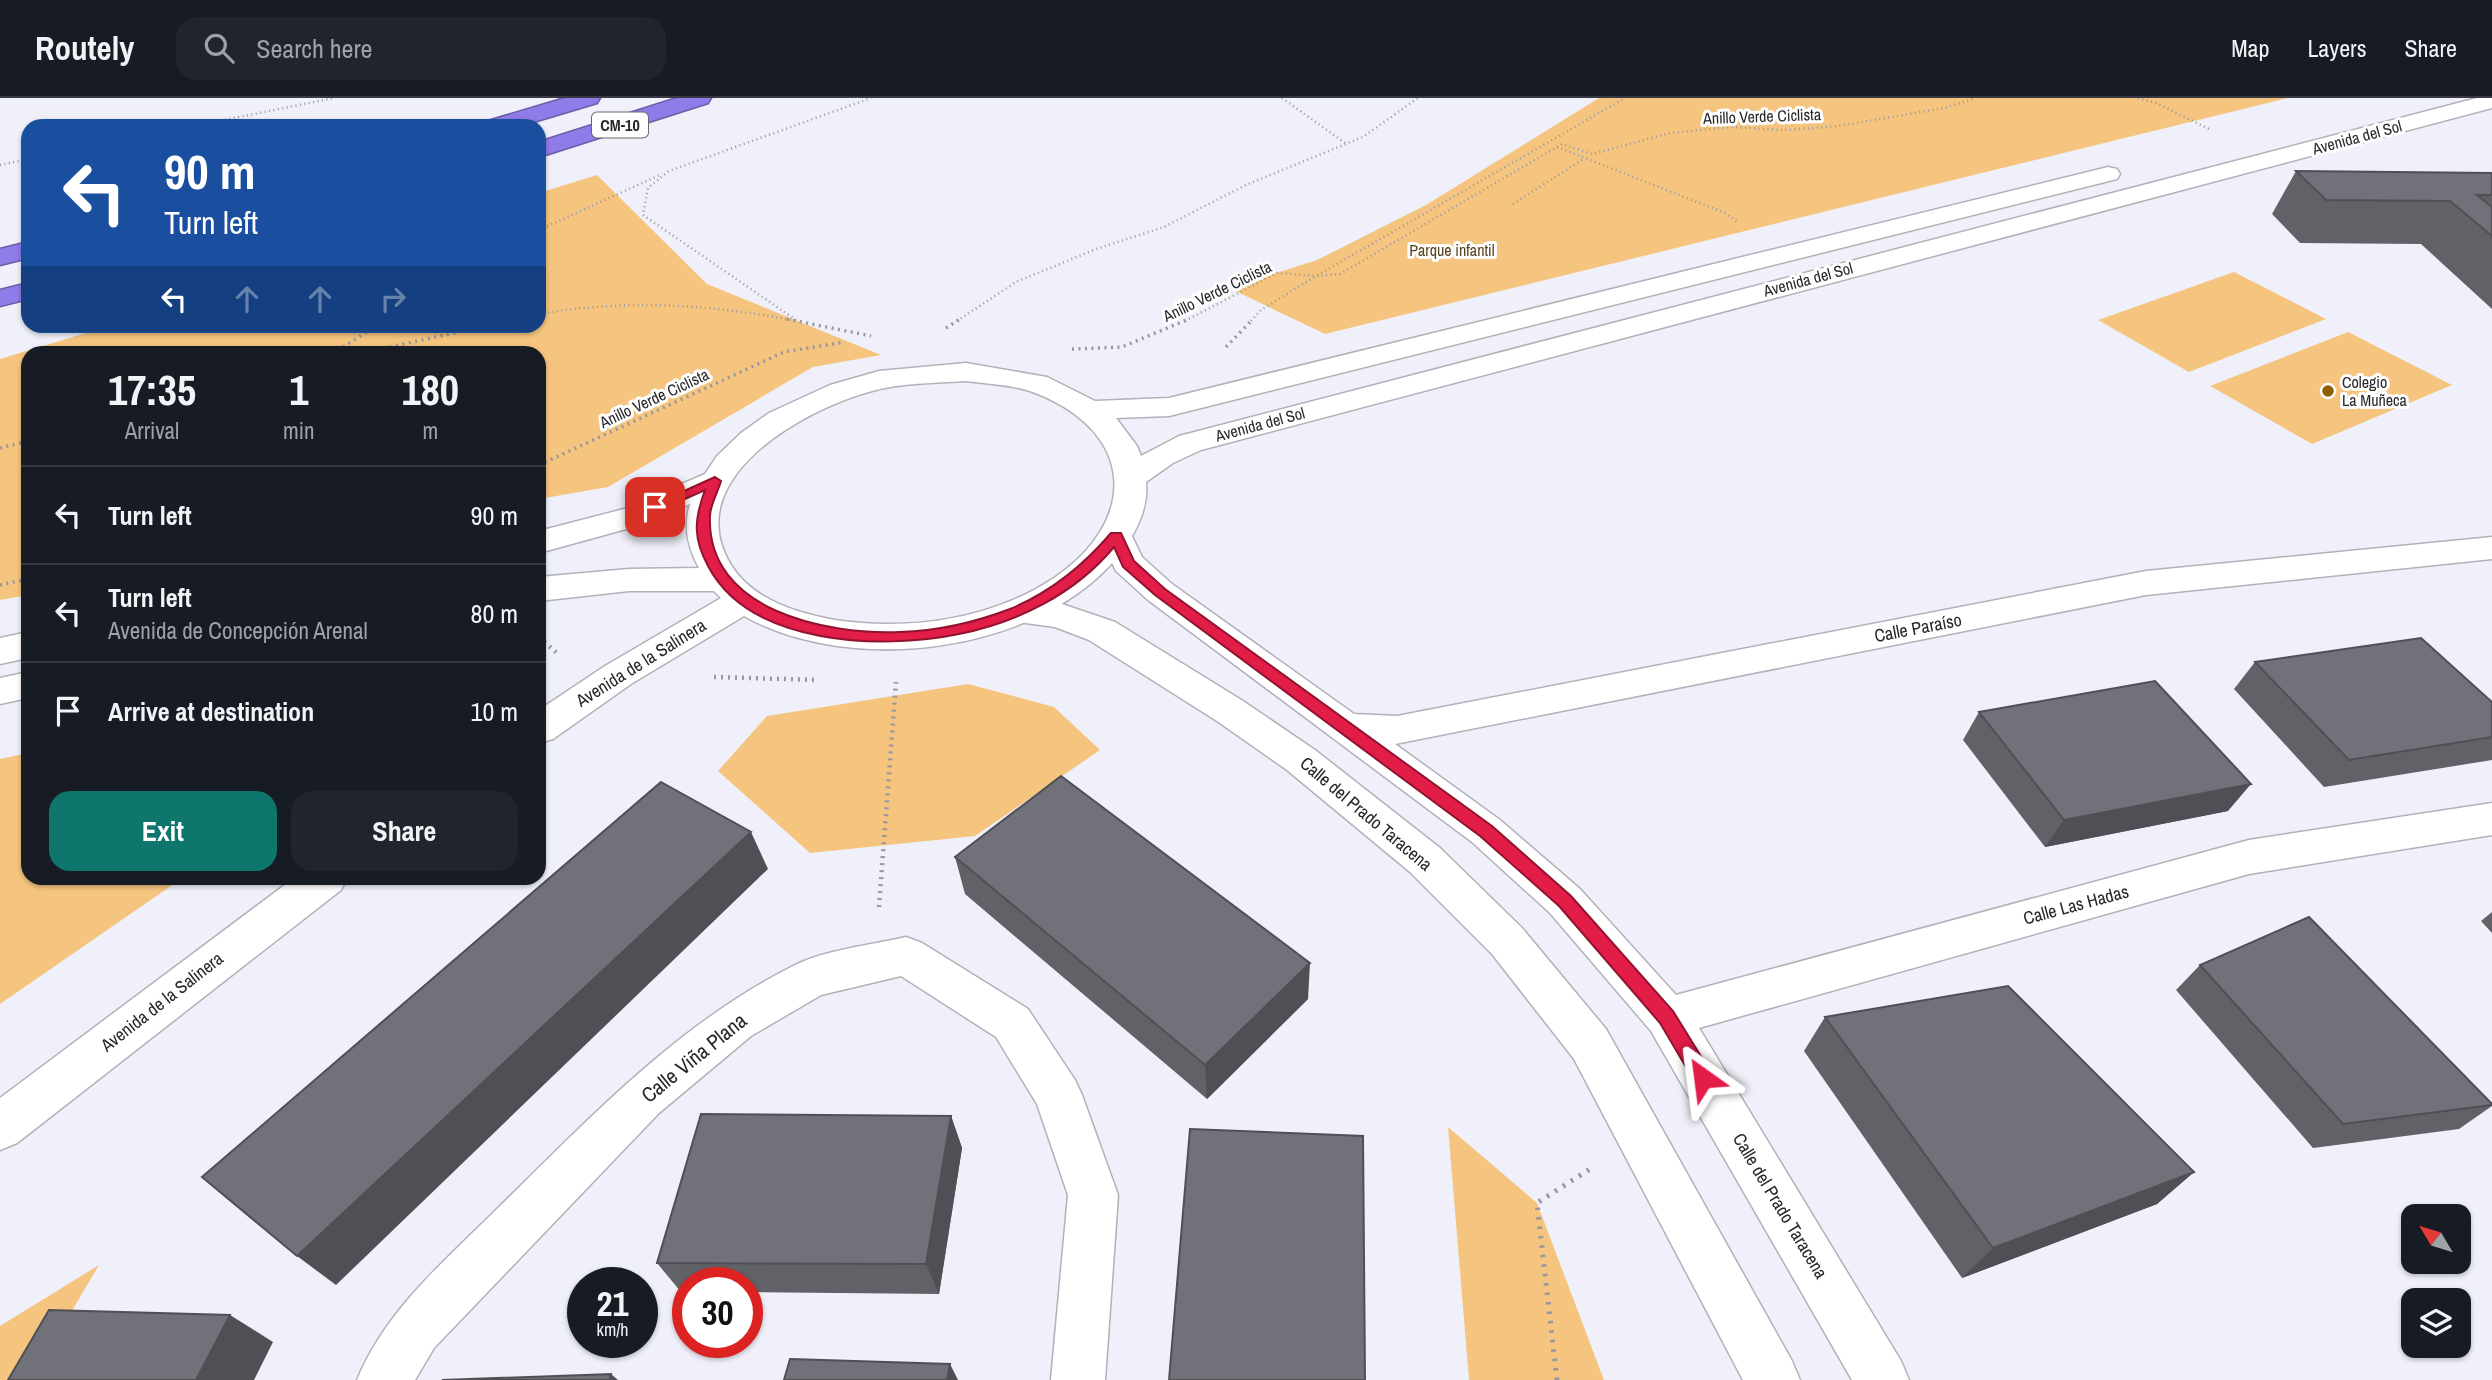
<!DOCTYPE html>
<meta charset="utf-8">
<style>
body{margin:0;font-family:"Archivo Narrow",sans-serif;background:#20242c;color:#f1f3f6;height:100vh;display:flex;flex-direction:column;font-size:26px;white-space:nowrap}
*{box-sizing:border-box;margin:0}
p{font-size:23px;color:#9ea1a6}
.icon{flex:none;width:38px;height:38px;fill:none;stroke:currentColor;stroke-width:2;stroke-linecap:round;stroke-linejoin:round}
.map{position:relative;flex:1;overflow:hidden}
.side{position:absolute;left:21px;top:248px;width:525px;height:539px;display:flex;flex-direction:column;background:#171b24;border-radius:21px;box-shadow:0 2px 5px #0004}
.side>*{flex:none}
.hud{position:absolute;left:21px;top:21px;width:525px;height:214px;border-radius:21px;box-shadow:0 2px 5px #0004;background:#1a4fa0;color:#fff;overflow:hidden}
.needle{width:46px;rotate:308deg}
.tools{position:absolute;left:2401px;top:1106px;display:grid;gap:14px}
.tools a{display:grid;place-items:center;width:70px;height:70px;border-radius:14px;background:#171b24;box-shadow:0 2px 5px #0004;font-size:35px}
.speed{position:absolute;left:567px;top:1169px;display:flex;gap:14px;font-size:35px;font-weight:700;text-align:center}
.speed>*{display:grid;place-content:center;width:91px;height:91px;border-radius:50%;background:#171b24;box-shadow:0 2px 5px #0004;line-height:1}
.speed small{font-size:18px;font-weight:400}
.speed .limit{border:10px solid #d22;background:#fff;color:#111}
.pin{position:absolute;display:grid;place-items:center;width:60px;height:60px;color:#fff;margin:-30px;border-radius:14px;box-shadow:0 4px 10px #0006}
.me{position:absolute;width:77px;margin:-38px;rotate:329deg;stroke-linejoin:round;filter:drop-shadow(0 0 5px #0008)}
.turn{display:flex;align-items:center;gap:24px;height:147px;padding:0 28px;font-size:32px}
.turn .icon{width:91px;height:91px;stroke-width:2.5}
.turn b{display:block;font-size:49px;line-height:60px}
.lanes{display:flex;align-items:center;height:66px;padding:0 28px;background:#0003;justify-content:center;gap:35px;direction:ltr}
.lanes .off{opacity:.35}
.eta{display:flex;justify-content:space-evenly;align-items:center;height:119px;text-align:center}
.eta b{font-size:42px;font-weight:700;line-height:49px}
.cta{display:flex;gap:14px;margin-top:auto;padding:14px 28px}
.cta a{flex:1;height:80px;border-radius:21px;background:#0f766e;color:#fff;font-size:28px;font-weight:700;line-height:80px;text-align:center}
.cta a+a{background:#20242c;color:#f1f3f6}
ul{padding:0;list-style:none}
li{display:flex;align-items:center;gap:21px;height:98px;padding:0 28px;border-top:2px solid #363941}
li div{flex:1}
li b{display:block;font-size:26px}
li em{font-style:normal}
header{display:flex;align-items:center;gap:42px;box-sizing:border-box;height:98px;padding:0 35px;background:#171b24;border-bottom:2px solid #363941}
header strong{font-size:33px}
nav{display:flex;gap:38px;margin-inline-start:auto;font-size:24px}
.search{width:490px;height:63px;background:#20242c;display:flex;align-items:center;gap:18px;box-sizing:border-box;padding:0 24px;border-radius:21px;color:#9ea1a6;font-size:26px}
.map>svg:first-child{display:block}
.green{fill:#f5c57f}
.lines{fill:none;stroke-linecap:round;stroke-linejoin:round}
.street-casing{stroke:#b1b1ba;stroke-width:3}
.secondary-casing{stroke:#b1b1ba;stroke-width:3}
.highway-casing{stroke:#6b5fa6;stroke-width:3}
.path-far3{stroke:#97979e;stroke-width:2.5;stroke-dasharray:1 3.5;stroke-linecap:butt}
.path-far2{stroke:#97979e;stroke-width:3.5;stroke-dasharray:2 4.5;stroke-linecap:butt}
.path-far1{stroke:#97979e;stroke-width:4.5;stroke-dasharray:2 5;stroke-linecap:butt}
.path{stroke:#97979e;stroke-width:5;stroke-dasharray:2.5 7;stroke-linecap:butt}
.street{fill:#fff;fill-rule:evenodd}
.secondary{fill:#fff;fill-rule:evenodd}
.highway{fill:#8f7ce8;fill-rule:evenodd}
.wall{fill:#616168}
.shaded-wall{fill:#4f4f55}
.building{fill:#717179;stroke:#4f4f55;stroke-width:2}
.route{fill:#e11d48;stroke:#92132f;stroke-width:2}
.poi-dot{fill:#8d6006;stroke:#fefefe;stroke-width:2.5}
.labels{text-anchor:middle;stroke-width:6;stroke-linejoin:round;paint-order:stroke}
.far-street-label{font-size:16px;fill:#28282c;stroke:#fefefe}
.shield{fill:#fefefe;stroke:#68686b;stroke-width:2}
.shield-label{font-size:16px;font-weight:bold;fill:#28282c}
.far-park-label{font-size:16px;fill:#58421f;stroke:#fefefe}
.far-poi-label{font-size:16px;fill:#28282c;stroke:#fefefe;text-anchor:start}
.street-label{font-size:18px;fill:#28282c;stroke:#fefefe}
.near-street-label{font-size:21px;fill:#28282c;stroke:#fefefe}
</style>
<header>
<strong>Routely</strong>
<div class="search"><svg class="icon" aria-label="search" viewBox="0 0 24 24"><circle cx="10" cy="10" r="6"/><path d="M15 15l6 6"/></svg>Search here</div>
<nav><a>Map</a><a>Layers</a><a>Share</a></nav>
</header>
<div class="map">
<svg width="2492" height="1282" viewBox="0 0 2492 1282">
<rect width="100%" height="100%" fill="#f0f0fa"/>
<g class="green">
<polygon points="1599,0 2288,0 1325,236 1229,190 1317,162 1426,107"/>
<polygon points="597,77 707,186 881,257 813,269 608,389 539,401 539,256 28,256 28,497 0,502 0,261 109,228 539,228 539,95"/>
<polygon points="2234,174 2326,221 2189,274 2098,222"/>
<polygon points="2348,234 2452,287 2312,346 2210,288"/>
<polygon points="968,586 1054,609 1100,652 975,738 810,755 718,673 767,618"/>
<polygon points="28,655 28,780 181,781 0,906 0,661"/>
<polygon points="1448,1029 1537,1105 1604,1282 1469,1282"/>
<polygon points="99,1167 31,1282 0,1282 0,1228"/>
</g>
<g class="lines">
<g class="street-casing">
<g id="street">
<polygon points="1116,427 1128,430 1142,459 1172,486 1354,616 1397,618 2146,473 2492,439 2492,461 2146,497 1395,646 1500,722 1580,791 1676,897 2249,742 2492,705 2492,737 2249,776 1699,930 1901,1263 1909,1282 1852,1282 1651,933 1550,815 1472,744 1148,502 1116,473 1099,438 1104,430"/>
<polygon points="1015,502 1059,505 1115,524 1243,603 1315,652 1440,750 1522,830 1606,931 1792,1263 1800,1282 1743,1282 1574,961 1492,856 1410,774 1287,672 1217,623 1089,542 1055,529 1003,522 997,514 1003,506"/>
<path d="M906 839 922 845 1028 911 1075 982 1082 997 1118 1097 1105 1282H1051L1068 1097 1037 1006 996 939 901 878 821 897 751 938 659 1015 434 1250 415 1282H357C387 1210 446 1162 500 1108 591 1019 678 926 793 868 824 852 871 847 906 839Z"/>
</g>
</g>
<g class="secondary-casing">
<g id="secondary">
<path d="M2477 0H2492V10L1201 352 1173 365 1146 384C1149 410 1135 437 1119 457 1040 555 852 579 744 518L631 586 553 641 539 645V612L605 568 721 500 714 493H629L539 503V479L629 471 699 470C688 450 683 429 690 406L648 425 539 455V433L624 411 705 376 717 358 741 335 769 315 830 287 879 273 966 265 1047 279 1095 303 1169 300 2108 69 2117 71 2120 76 2117 81 1169 318 1116 320 1137 348 1141 358 1179 338ZM966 283C990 286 1016 287 1038 296 1136 336 1138 423 1054 480 991 522 908 533 835 522 797 515 753 502 731 467 678 381 804 311 872 293 902 285 935 285 966 283Z"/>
<polygon points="28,534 28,560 0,566 0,540"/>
<polygon points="28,574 28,600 0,606 0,580"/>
<polygon points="294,780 347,780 341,792 17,1045 0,1052 0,1000"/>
</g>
</g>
<g class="highway-casing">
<g id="highway">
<polygon points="565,0 600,0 597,5 520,28 485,28 488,23"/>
<polygon points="677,0 711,0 708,5 539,59 539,44"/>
<polygon points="28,144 28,160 0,167 0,151"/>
<polygon points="28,185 28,201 0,208 0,192"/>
</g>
</g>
<g class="path-far3">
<polyline points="1282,0 1345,45"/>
<polyline points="2138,0 2156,5 2211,32"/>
<polyline points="194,28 334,0"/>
<polyline points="1557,49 1725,115 1739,125"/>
<polyline points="0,67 28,61"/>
<polyline points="1513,106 1585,60"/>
<polyline points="539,132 662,76"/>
<path d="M539 216C626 201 710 206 796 223"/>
<polyline points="796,222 643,117 648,90 669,73 871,0"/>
<polyline points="957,223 1016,184 1096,151 1164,129 1246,87 1363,39 1418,0"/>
<polyline points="1185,223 1277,175 1316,178 1340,176 1562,46 1592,56 1670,35 1731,29 1784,32 1838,28 1945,10 1976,0"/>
<polyline points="1251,223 1261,212 1316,178 1625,0"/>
</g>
<g class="path-far2">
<polyline points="787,221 871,238"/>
<polyline points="946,230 960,221"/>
<polyline points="1226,249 1253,221"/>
<polyline points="1072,251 1122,249 1189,221"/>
<polyline points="332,256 376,228"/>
<polyline points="358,256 486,228"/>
<polyline points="0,350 28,343"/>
<polyline points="539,367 784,254 845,244"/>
<polyline points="0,487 28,481"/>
</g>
<g class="path-far1">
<polyline points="539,539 559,557"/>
<polyline points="714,579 817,582"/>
<polyline points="879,809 896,584"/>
</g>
<polyline class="path" points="1557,1282 1537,1105 1593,1069"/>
<use href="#street" class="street"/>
<use href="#secondary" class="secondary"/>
<use href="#highway" class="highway"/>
</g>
<g class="wall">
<polygon points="2296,73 2492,75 2492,211 2421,146 2300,145 2272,116"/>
<polygon points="2255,564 2492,604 2492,662 2324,689 2234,591"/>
<polygon points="1979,614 2228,713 2045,749 1963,642"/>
<polygon points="955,759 1308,901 1207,1001 965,796"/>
<polygon points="2492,814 2492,835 2481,823"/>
<polygon points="2200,867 2492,1006 2492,1008 2459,1031 2313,1050 2176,892"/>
<polygon points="1825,919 2194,1074 2157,1106 1962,1180 1804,953"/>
<polygon points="951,1018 962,1050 939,1196 747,1194 747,1185 688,1185 688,1194 681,1194 657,1165"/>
</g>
<g class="shaded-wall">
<polygon points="2251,686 2228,713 2045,749 2064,722"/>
<polygon points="751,734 768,771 336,1187 297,1158"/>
<polygon points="1310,865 1308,901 1207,1001 1205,967"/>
<polygon points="951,1018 962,1050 939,1196 926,1166"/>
<polygon points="2194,1074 2157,1106 1962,1180 1993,1150"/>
<polygon points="230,1217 273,1244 254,1282 196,1282"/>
<polygon points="950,1266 958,1282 947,1282"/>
<polygon points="611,1276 618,1282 609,1282"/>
</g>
<g class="building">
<polygon points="2296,73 2492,75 2492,97 2477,97 2492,109 2492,138 2450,103 2326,102"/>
<polygon points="2421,540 2492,604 2492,639 2349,662 2255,564"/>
<polygon points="2155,583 2251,686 2064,722 1979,614"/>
<polygon points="1061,678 1310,865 1205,967 955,759"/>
<polygon points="661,684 751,734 297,1158 202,1079"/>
<polygon points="2309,819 2492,1006 2492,1007 2343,1026 2200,867"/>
<polygon points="2008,888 2194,1074 1993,1150 1825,919"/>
<polygon points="701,1016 951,1018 926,1166 657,1165"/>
<polygon points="1190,1031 1363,1038 1365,1282 1169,1282"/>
<polygon points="49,1212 230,1217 196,1282 8,1282"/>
<polygon points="790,1261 950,1266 947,1282 784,1282"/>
<polygon points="611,1276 609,1282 442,1282"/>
</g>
<path class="route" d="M715 379 721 383C718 394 710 407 710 418 706 513 827 537 900 534 936 533 976 524 1010 511 1051 494 1083 468 1111 435H1121L1134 463 1165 491 1492 728 1571 798 1673 913 1710 973 1713 980 1710 986 1703 988 1696 986 1660 925 1559 808 1480 738 1155 497 1123 469 1114 449C1075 496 1018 524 959 536 882 552 750 548 708 468 693 440 694 422 705 392L660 412 655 413 649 409Z"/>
<circle class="poi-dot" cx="2328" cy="293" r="7"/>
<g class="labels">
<g class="far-street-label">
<text transform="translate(1762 18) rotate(-2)" y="6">Anillo Verde Ciclista</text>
<text transform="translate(2357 39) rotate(-15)" y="6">Avenida del Sol</text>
<text transform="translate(1808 181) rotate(-15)" y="6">Avenida del Sol</text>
<text transform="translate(1217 193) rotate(-26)" y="6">Anillo Verde Ciclista</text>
<text transform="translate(654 300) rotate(-25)" y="6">Anillo Verde Ciclista</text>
<text transform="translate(1260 326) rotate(-15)" y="6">Avenida del Sol</text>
</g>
<rect class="shield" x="592" y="14.5" width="56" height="25" rx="5"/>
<g class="shield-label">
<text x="620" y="33">CM-10</text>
</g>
<g class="far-park-label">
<text x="1452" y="158">Parque infantil</text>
</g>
<g class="far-poi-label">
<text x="2342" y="290">Colegio<tspan x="2342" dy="18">La Muñeca</tspan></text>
</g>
<g class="street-label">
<text transform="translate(1918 530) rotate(-11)" y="6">Calle Paraíso</text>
<text transform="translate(641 565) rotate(-32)" y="6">Avenida de la Salinera</text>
<text transform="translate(1366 716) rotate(40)" y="6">Calle del Prado Taracena</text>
<text transform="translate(2076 807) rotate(-15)" y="6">Calle Las Hadas</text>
<text transform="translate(162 904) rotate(-38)" y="6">Avenida de la Salinera</text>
<text transform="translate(1780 1108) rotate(59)" y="6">Calle del Prado Taracena</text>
</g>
<g class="near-street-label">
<text transform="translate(694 960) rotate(-39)" y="7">Calle Viña Plana</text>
</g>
</g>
</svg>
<div class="tools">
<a><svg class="needle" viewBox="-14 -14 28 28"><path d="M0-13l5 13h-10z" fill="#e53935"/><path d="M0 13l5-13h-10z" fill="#9ea1a6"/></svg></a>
<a><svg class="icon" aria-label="layers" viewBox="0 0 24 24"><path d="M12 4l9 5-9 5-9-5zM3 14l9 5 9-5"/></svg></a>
</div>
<div class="speed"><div>21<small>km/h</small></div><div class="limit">30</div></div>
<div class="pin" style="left:655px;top:409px;background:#d93025"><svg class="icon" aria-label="arrive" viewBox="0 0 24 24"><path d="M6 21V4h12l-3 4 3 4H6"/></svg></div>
<svg class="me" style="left:1703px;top:980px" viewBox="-20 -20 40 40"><path d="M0-17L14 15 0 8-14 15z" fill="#e11d48" stroke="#fff" stroke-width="4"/></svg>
<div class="hud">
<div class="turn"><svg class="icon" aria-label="left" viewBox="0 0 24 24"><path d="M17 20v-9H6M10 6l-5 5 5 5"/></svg><div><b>90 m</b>Turn left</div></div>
<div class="lanes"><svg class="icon" aria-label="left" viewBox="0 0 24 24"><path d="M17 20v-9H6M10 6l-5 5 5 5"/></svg><svg class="icon off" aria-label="ahead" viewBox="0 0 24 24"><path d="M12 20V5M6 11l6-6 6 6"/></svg><svg class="icon off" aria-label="ahead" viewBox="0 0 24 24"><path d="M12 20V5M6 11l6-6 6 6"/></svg><svg class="icon off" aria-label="right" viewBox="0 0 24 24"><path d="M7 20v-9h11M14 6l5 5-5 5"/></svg></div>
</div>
<section class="side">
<div class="eta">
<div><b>17:35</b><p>Arrival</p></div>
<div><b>1</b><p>min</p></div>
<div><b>180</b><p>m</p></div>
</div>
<ul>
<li><svg class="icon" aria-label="left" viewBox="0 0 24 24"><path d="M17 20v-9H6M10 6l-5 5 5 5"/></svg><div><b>Turn left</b></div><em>90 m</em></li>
<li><svg class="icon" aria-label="left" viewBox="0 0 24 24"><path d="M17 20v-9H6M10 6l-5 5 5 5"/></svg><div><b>Turn left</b><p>Avenida de Concepción Arenal</p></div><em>80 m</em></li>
<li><svg class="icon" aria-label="arrive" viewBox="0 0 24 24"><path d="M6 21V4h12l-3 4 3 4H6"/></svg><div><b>Arrive at destination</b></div><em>10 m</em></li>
</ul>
<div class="cta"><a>Exit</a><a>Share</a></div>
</section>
</div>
